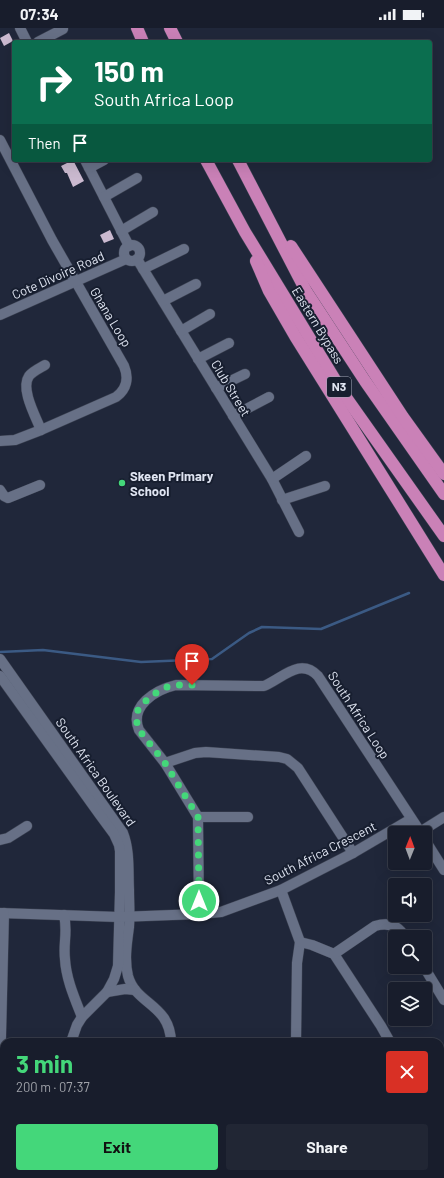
<!DOCTYPE html>
<meta charset="utf-8">
<style>
body{margin:0;font-family:Barlow,sans-serif;background:#212634;color:#f1f3f6;height:100vh;display:flex;flex-direction:column;font-size:15px;white-space:nowrap}
*{box-sizing:border-box;margin:0}
p{font-size:13px;color:#9fa2a9}
.icon{flex:none;width:22px;height:22px;fill:none;stroke:currentColor;stroke-width:2;stroke-linecap:round;stroke-linejoin:round}
.map{position:relative;flex:1;overflow:hidden}
.details{position:absolute;left:0px;top:1010px;width:444px;height:140px;display:flex;flex-direction:column;background:#181d2c;border-radius:12px 12px 0 0;box-shadow:0 4px 16px #0002,0 0 0 1px #363b48}
.details>*{flex:none}
.top-card{position:absolute;left:12px;top:12px;width:420px;height:122px;border-radius:4px;box-shadow:0 4px 16px #0002,0 0 0 1px #363b48;background:#0b6e4f;color:#fff;overflow:hidden}
.needle{width:26px;rotate:1deg}
.controls{position:absolute;left:388px;top:798px;display:grid;gap:8px}
.controls a{display:grid;place-items:center;width:44px;height:44px;border-radius:4px;background:#181d2c;box-shadow:0 4px 16px #0002,0 0 0 1px #363b48;font-size:20px}
.pin{position:absolute;display:grid;place-items:center;width:34px;height:34px;color:#fff;margin:-41px -17px;border-radius:50% 50% 50% 0;rotate:-45deg;box-shadow:0 0 4px #0007}
.pin .icon{rotate:45deg}
.me{position:absolute;width:44px;margin:-22px;rotate:0deg;stroke-linejoin:round;filter:drop-shadow(0 0 3px #0008)}
.turn{display:flex;align-items:center;gap:14px;height:84px;padding:0 16px;font-size:18px}
.turn .icon{width:52px;height:52px;stroke-width:2.5}
.turn b{display:block;font-size:28px;line-height:34px}
.then{display:flex;align-items:center;height:38px;padding:0 16px;background:#0003;gap:8px;font-size:15px}
.round{display:grid;place-items:center;flex:none;width:42px;height:42px;border-radius:4px;background:#212634}
.head{display:flex;align-items:center;justify-content:space-between;height:68px;padding:0 16px}
h1{font-size:24px;font-weight:700;line-height:30px;color:#44d77a}
.action{display:flex;gap:8px;margin-top:auto;padding:8px 16px}
.action a{flex:1;height:46px;border-radius:4px;background:#44d77a;color:#111;font-size:16px;font-weight:700;line-height:46px;text-align:center}
.action a+a{background:#212634;color:#f1f3f6}
.status{display:flex;justify-content:space-between;align-items:center;height:28px;padding:0 20px;background:#181d2c;direction:ltr}
.status svg{height:11px;fill:currentColor}
.map>svg:first-child{display:block}
.lines{fill:none;stroke-linecap:round;stroke-linejoin:round}
.stream{stroke:#3b5a84;stroke-width:2.5}
.building{fill:#cbbad0}
.minor-casing{stroke:#3d4353;stroke-width:11}
.highway-casing{stroke:#3d4353;stroke-width:13}
.minor{stroke:#677086;stroke-width:10}
.highway{stroke:#ca81b7;stroke-width:12}
.route{stroke:#44d77a;stroke-width:7;stroke-dasharray:0 12.6}
.poi-dot{fill:#44d77a;stroke:#171e2f;stroke-width:1.5}
.labels{text-anchor:middle;stroke-width:4;stroke-linejoin:round;paint-order:stroke}
.shield{fill:#171e2f;stroke:#a3a9b7;stroke-width:1}
.shield-label{font-size:12px;font-weight:bold;fill:#dfe4f1}
.street-label{font-size:13px;fill:#dfe4f1;stroke:#171e2f}
.poi-label{font-size:13px;font-weight:bold;fill:#dfe4f1;stroke:#171e2f;text-anchor:start}
</style>
<div class="status"><b>07:34</b><svg viewBox="0 0 49 12"><path d="M0 12V9h3v3zM5 12V6h3v6zM10 12V3h3v9zM15 12V0h3v12zM26 1h20v11H26zM47 4h2v5h-2z"/></svg></div>
<div class="map">
<svg width="444" height="1150" viewBox="0 0 444 1150">
<rect width="100%" height="100%" fill="#20273a"/>
<g class="lines">
<polyline class="stream" points="0,624 43,622 141,634 212,631 249,605 262,599 321,601 409,565"/>
</g>
<g class="building">
<polygon points="9,5 13,13 4,18 0,10"/>
<polygon points="73,132 84,153 73,159 67,145 65,145 61,138"/>
<polygon points="110,202 114,211 104,215 100,207"/>
</g>
<g class="lines">
<g class="minor-casing">
<g id="minor">
<polyline points="20,0 27,14"/>
<polyline points="38,14 63,1"/>
<path d="M0 112 52 212 124 338C129 350 127 361 116 369L41 402 15 412 0 413"/>
<polyline points="85,132 129,218"/>
<polyline points="89,140 104,132"/>
<polyline points="104,169 137,150"/>
<polyline points="121,203 153,184"/>
<circle cx="132" cy="225" r="8"/>
<polyline points="137,231 272,451 299,504"/>
<polyline points="143,241 184,221"/>
<polyline points="163,273 196,256"/>
<polyline points="0,287 126,231"/>
<polyline points="181,303 210,286"/>
<polyline points="198,331 229,315"/>
<polyline points="216,360 245,346"/>
<polyline points="233,388 269,369"/>
<path d="M41 402C36 389 20 361 29 348 33 343 40 340 45 337"/>
<polyline points="272,451 306,428"/>
<polyline points="0,462 4,468 8,470 40,457"/>
<polyline points="282,472 325,458"/>
<path d="M0 631 123 805C130 823 128 843 129 862 129 874 130 886 129 899 127 914 124 932 128 948 136 977 170 976 171 1014"/>
<polyline points="0,648 100,787 114,806 119,817 120,823 120,864 118,938 114,951 107,964 82,989 77,997 71,1014"/>
<polyline points="165,735 195,725 206,724 279,729 287,731 298,740 353,825"/>
<polyline points="198,789 248,789"/>
<polyline points="420,804 444,789"/>
<polyline points="0,812 8,810 27,798"/>
<polyline points="425,812 444,842"/>
<polyline points="281,862 300,914 297,935 296,1014"/>
<polyline points="0,885 119,889 199,886 221,884 281,862 353,825 411,791"/>
<path d="M199 886 198 789 165 735 139 702C129 678 155 662 176 657L264 658C283 650 300 629 318 648L421 805"/>
<path d="M64 887C68 904 63 915 65 931 66 951 75 971 82 989"/>
<polyline points="300,914 312,917 334,926 381,998 390,1014"/>
<path d="M334 926 375 898C388 894 398 897 405 909"/>
<polyline points="424,939 444,972"/>
<polyline points="107,964 125,961 135,962"/>
<polyline points="0,1048 4,885"/>
<polyline points="0,1085 4,1088"/>
<polyline points="440,1115 444,1123"/>
<polyline points="317,1146 319,1150"/>
<polyline points="69,1150 69,1146"/>
<polyline points="168,1150 169,1146"/>
<polyline points="380,1150 390,1146"/>
</g>
</g>
<g class="highway-casing">
<g id="highway">
<polyline points="137,0 143,14"/>
<polyline points="170,0 177,14"/>
<polyline points="206,132 245,204 345,368 444,508"/>
<polyline points="238,132 306,263 365,353 444,466"/>
<polyline points="291,218 403,389 444,446"/>
<polyline points="256,233 269,263 295,308 444,547"/>
</g>
</g>
<use href="#minor" class="minor"/>
<use href="#highway" class="highway"/>
</g>
<g class="lines">
<polyline class="route" points="192,657 176,657 167,659 154,666 142,676 138,682 136,691 139,702 165,735 198,789 199,873"/>
</g>
<circle class="poi-dot" cx="122" cy="455" r="4"/>
<g class="labels">
<rect class="shield" x="327" y="349" width="24" height="20" rx="3"/>
<g class="shield-label">
<text x="339" y="363">N3</text>
</g>
<g class="street-label">
<text transform="translate(58 247) rotate(-24)" y="5">Cote Divoire Road</text>
<text transform="translate(111 289) rotate(59)" y="5">Ghana Loop</text>
<text transform="translate(318 297) rotate(59)" y="5">Eastern Bypass</text>
<text transform="translate(231 360) rotate(59)" y="5">Club Street</text>
<text transform="translate(359 687) rotate(57)" y="5">South Africa Loop</text>
<text transform="translate(96 744) rotate(55)" y="5">South Africa Boulevard</text>
<text transform="translate(320 825) rotate(-27)" y="5">South Africa Crescent</text>
</g>
<g class="poi-label">
<text x="130" y="453">Skeen Primary<tspan x="130" dy="15">School</tspan></text>
</g>
</g>
</svg>
<div class="controls">
<a><svg class="needle" viewBox="-14 -14 28 28"><path d="M0-13l5 13h-10z" fill="#e53935"/><path d="M0 13l5-13h-10z" fill="#9fa2a9"/></svg></a>
<a><svg class="icon" aria-label="sound" viewBox="0 0 24 24"><path d="M4 9h4l5-4v14l-5-4H4zM17 9q2 3 0 6"/></svg></a>
<a><svg class="icon" aria-label="search" viewBox="0 0 24 24"><circle cx="10" cy="10" r="6"/><path d="M15 15l6 6"/></svg></a>
<a><svg class="icon" aria-label="layers" viewBox="0 0 24 24"><path d="M12 4l9 5-9 5-9-5zM3 14l9 5 9-5"/></svg></a>
</div>
<div class="pin" style="left:192px;top:657px;background:#d93025"><svg class="icon" aria-label="arrive" viewBox="0 0 24 24"><path d="M6 21V4h12l-3 4 3 4H6"/></svg></div>
<svg class="me" style="left:199px;top:873px" viewBox="-20 -20 40 40"><circle r="17" fill="#44d77a" stroke="#fff" stroke-width="3"/><path d="M0-11L8 9 0 5-8 9z" fill="#fff"/></svg>
<div class="top-card">
<div class="turn"><svg class="icon" aria-label="right" viewBox="0 0 24 24"><path d="M7 20v-9h11M14 6l5 5-5 5"/></svg><div><b>150 m</b>South Africa Loop</div></div>
<div class="then">Then<svg class="icon" aria-label="arrive" viewBox="0 0 24 24"><path d="M6 21V4h12l-3 4 3 4H6"/></svg></div>
</div>
<section class="details">
<div class="head"><div><h1>3 min</h1><p>200 m · 07:37</p></div><a class="round" style="background:#d93025;color:#fff"><svg class="icon" aria-label="close" viewBox="0 0 24 24"><path d="M6 6l12 12M18 6L6 18"/></svg></a></div>
<div class="action"><a>Exit</a><a>Share</a></div>
</section>
</div>
